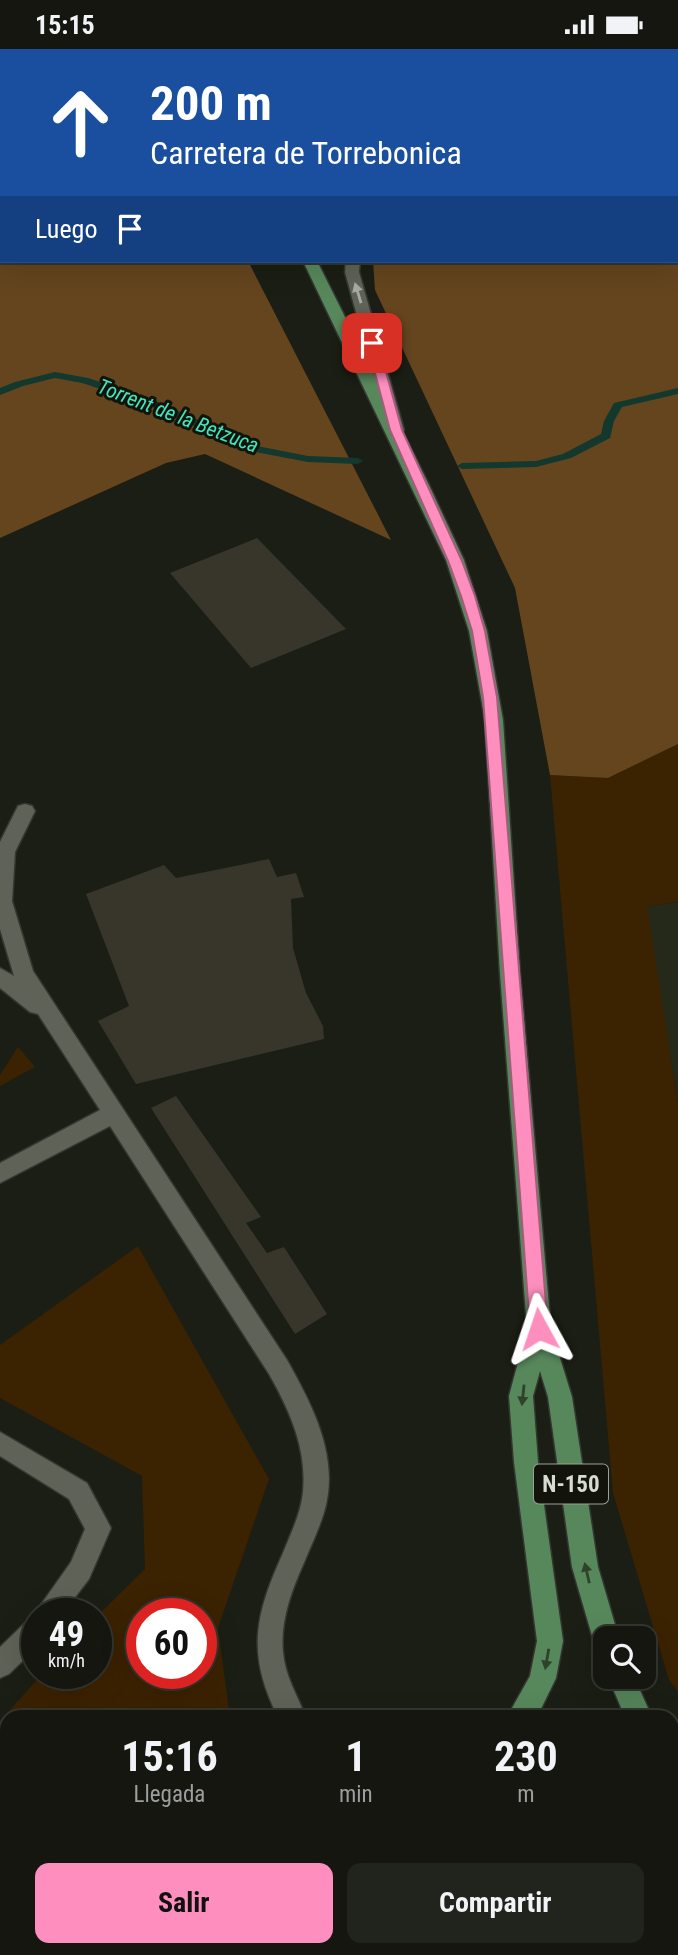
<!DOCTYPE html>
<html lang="es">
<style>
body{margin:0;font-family:"Roboto Condensed",sans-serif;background:#21231d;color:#f1f3f6;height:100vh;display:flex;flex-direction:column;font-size:26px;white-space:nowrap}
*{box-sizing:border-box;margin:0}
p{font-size:23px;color:#9d9f9e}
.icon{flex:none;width:38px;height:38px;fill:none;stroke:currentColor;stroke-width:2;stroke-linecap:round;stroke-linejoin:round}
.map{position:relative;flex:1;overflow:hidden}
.panel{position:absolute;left:0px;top:1661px;width:679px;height:247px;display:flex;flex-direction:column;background:#14160f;border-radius:21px 21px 0 0;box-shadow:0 7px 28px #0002,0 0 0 2px #33352f}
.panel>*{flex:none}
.top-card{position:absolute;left:0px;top:0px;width:679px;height:214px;box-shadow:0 7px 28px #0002,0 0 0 2px #33352f;background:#1a4fa0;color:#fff;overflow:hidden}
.controls{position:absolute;left:593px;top:1577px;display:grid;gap:14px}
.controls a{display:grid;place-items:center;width:63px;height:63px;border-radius:14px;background:#14160f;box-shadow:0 7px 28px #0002,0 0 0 2px #33352f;font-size:35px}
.speed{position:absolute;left:21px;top:1549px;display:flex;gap:14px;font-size:35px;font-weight:700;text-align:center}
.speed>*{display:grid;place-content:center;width:91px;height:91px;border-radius:50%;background:#14160f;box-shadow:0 7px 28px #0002,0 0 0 2px #33352f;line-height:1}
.speed small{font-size:18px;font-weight:400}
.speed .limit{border:10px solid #d22;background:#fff;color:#111}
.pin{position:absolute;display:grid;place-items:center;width:60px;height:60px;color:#fff;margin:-30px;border-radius:14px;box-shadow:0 4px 10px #0006}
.me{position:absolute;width:77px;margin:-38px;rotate:355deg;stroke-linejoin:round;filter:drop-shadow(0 0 5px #0008)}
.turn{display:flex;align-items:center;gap:24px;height:147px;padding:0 35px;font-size:32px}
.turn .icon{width:91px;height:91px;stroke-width:2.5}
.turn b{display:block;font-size:49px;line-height:60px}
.then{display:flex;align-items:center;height:66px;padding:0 35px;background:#0003;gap:14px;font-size:26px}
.eta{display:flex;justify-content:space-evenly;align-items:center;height:119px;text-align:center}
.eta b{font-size:42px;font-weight:700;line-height:49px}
.action{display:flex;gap:14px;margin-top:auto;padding:14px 35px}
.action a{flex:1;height:80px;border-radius:14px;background:#fd8ebe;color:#111;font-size:28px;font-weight:700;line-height:80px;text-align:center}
.action a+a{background:#21231d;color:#f1f3f6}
.status{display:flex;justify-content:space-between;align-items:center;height:49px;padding:0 35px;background:#14160f;direction:ltr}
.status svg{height:19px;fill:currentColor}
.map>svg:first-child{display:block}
.built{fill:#25291a}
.green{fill:#3b2201;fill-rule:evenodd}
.forest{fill:#64451e}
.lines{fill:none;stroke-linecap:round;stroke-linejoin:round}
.stream{fill:#13382e;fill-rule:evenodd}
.building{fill:#38352b}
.service-casing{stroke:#343630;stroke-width:3}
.minor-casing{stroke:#343630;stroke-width:3}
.primary-casing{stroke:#343630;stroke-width:3}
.service{fill:#5e6257;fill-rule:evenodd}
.minor{fill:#5e6257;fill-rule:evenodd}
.primary{fill:#57885b;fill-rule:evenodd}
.oneway{fill:#a7aaa2}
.oneway2{fill:#2e422c}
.route{fill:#fd8ebe;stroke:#a45c7c;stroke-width:2}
.labels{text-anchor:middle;stroke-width:6;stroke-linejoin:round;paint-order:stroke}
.far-water-label{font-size:21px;font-style:italic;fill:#41e7bf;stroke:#12140c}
.shield{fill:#12140c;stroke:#9d9f98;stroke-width:2}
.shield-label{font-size:23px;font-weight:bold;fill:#d8dad4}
</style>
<div class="status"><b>15:15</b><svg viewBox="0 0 49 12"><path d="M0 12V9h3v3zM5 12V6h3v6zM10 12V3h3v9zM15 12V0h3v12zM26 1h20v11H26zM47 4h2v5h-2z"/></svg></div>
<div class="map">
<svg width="678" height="1906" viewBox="0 0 678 1906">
<rect width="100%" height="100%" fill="#1b1e14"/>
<polygon class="built" points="678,853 678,1055 646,857"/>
<g class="green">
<polygon points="678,695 678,853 647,857 678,1055 678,1642 669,1631 613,1444 550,726 608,729"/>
<polygon points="18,998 35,1018 0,1037 0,1026"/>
<path d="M138 1197 269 1430 218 1579 230 1668H7V1900H340V1906H0V1672L43 1624H96V1568L145 1520 142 1427 0 1349V1296ZM142 1564H201V1624H142Z"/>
</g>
<g class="forest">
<polygon points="241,0 678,0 678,165 677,2"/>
<polygon points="0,192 2,212 248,212 391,491 205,405 166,414 0,489"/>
<polygon points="678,193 678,695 608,729 550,726 515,539 375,241 373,212 677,212"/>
</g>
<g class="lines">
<g class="stream">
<polygon points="55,323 88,329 149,349 257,397 308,407 358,409 363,412 358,415 308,413 250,402 141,353 82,334 55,329 23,337 0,346 0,339 15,333"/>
<polygon points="678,339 678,345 622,358 614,372 610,389 571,409 536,418 462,420 457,417 462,414 536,412 563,405 601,385 604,372 614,354"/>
</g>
</g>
<g class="building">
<polygon points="257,489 346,580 251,619 170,524"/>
<polygon points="269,810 277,828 296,824 304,848 291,850 293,899 306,944 323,977 324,990 136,1035 98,972 129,957 86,845 164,816 176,829"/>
<polygon points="176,1047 261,1168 246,1174 267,1204 284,1198 327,1265 295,1285 151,1059"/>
</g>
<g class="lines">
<g class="service-casing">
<g id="service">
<path d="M25 755 32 757 35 762 15 803 12 852 33 922 287 1311C311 1354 338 1404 326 1456 321 1477 311 1496 303 1516 291 1543 280 1573 283 1603 285 1627 297 1646 306 1668H278C246 1605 255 1566 283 1504 291 1484 301 1464 303 1443 307 1400 290 1362 269 1325L110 1077 0 1134V1114L100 1061 38 965 30 963 0 939V919L14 927 0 880V793L18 757Z"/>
<polygon points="0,1383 87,1434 111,1479 89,1530 63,1564 37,1564 37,1598 9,1625 0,1629 0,1598 28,1571 36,1568 35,1564 71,1513 85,1480 69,1450 0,1407"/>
</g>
</g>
<g class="minor-casing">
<g id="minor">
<rect x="677" y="180" width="1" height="8"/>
<polygon points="346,212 360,212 359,223 404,381 402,384 396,386 388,381 345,223"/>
</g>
</g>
<g class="primary-casing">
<g id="primary">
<polygon points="194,0 206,0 207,2 194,2"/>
<polygon points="303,212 317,212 429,436 464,511 487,582 503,671 520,925 551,1280 572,1348 598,1518 619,1589 606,1589 606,1602 597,1599 593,1590 572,1518 548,1348 540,1322 533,1347 538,1413 563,1592 556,1629 537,1668 507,1668 530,1627 537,1592 514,1413 509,1347 527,1280 500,925 485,671 469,582 446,511"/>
<polygon points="608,1628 634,1628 652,1668 625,1668"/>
<polygon points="672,1703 678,1706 678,1736 672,1733"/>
<polygon points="418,1900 447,1900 449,1906 419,1906"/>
</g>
</g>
<use href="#service" class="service"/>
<use href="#minor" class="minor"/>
<use href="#primary" class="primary"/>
</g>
<defs><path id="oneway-solid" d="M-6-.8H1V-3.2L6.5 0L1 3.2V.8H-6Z" transform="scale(1.75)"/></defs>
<use class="oneway" href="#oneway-solid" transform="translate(358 244) rotate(-107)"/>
<g class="oneway2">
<use href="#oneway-solid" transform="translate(523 1346) rotate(96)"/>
<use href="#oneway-solid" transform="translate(587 1524) rotate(-103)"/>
<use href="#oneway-solid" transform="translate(547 1610) rotate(100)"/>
</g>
<polygon class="route" points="372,290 378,294 402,381 462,512 475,547 485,582 497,648 548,1280 545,1286 539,1288 532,1286 530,1280 483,648 472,582 461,547 448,512 390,381 367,294"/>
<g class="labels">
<g class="far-water-label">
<text transform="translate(178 367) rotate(21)" y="7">Torrent de la Betzuca</text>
</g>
<rect class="shield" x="534" y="1415.5" width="74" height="39" rx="5"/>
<g class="shield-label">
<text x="571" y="1443">N-150</text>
</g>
</g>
</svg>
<div class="controls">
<a><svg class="icon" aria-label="search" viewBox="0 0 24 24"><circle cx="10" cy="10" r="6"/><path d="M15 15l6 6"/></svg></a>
</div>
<div class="speed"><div>49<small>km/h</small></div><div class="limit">60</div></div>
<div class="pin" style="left:372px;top:294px;background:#d93025"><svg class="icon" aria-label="arrive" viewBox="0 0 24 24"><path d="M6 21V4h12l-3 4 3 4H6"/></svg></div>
<svg class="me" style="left:539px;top:1280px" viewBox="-20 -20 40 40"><path d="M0-17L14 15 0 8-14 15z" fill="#fd8ebe" stroke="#fff" stroke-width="4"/></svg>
<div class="top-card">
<div class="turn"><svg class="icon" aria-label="ahead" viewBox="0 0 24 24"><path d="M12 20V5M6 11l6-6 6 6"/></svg><div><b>200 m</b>Carretera de Torrebonica</div></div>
<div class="then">Luego<svg class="icon" aria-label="arrive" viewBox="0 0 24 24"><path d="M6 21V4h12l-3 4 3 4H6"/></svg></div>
</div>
<section class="panel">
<div class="eta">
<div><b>15:16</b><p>Llegada</p></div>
<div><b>1</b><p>min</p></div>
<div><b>230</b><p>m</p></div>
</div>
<div class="action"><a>Salir</a><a>Compartir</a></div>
</section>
</div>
